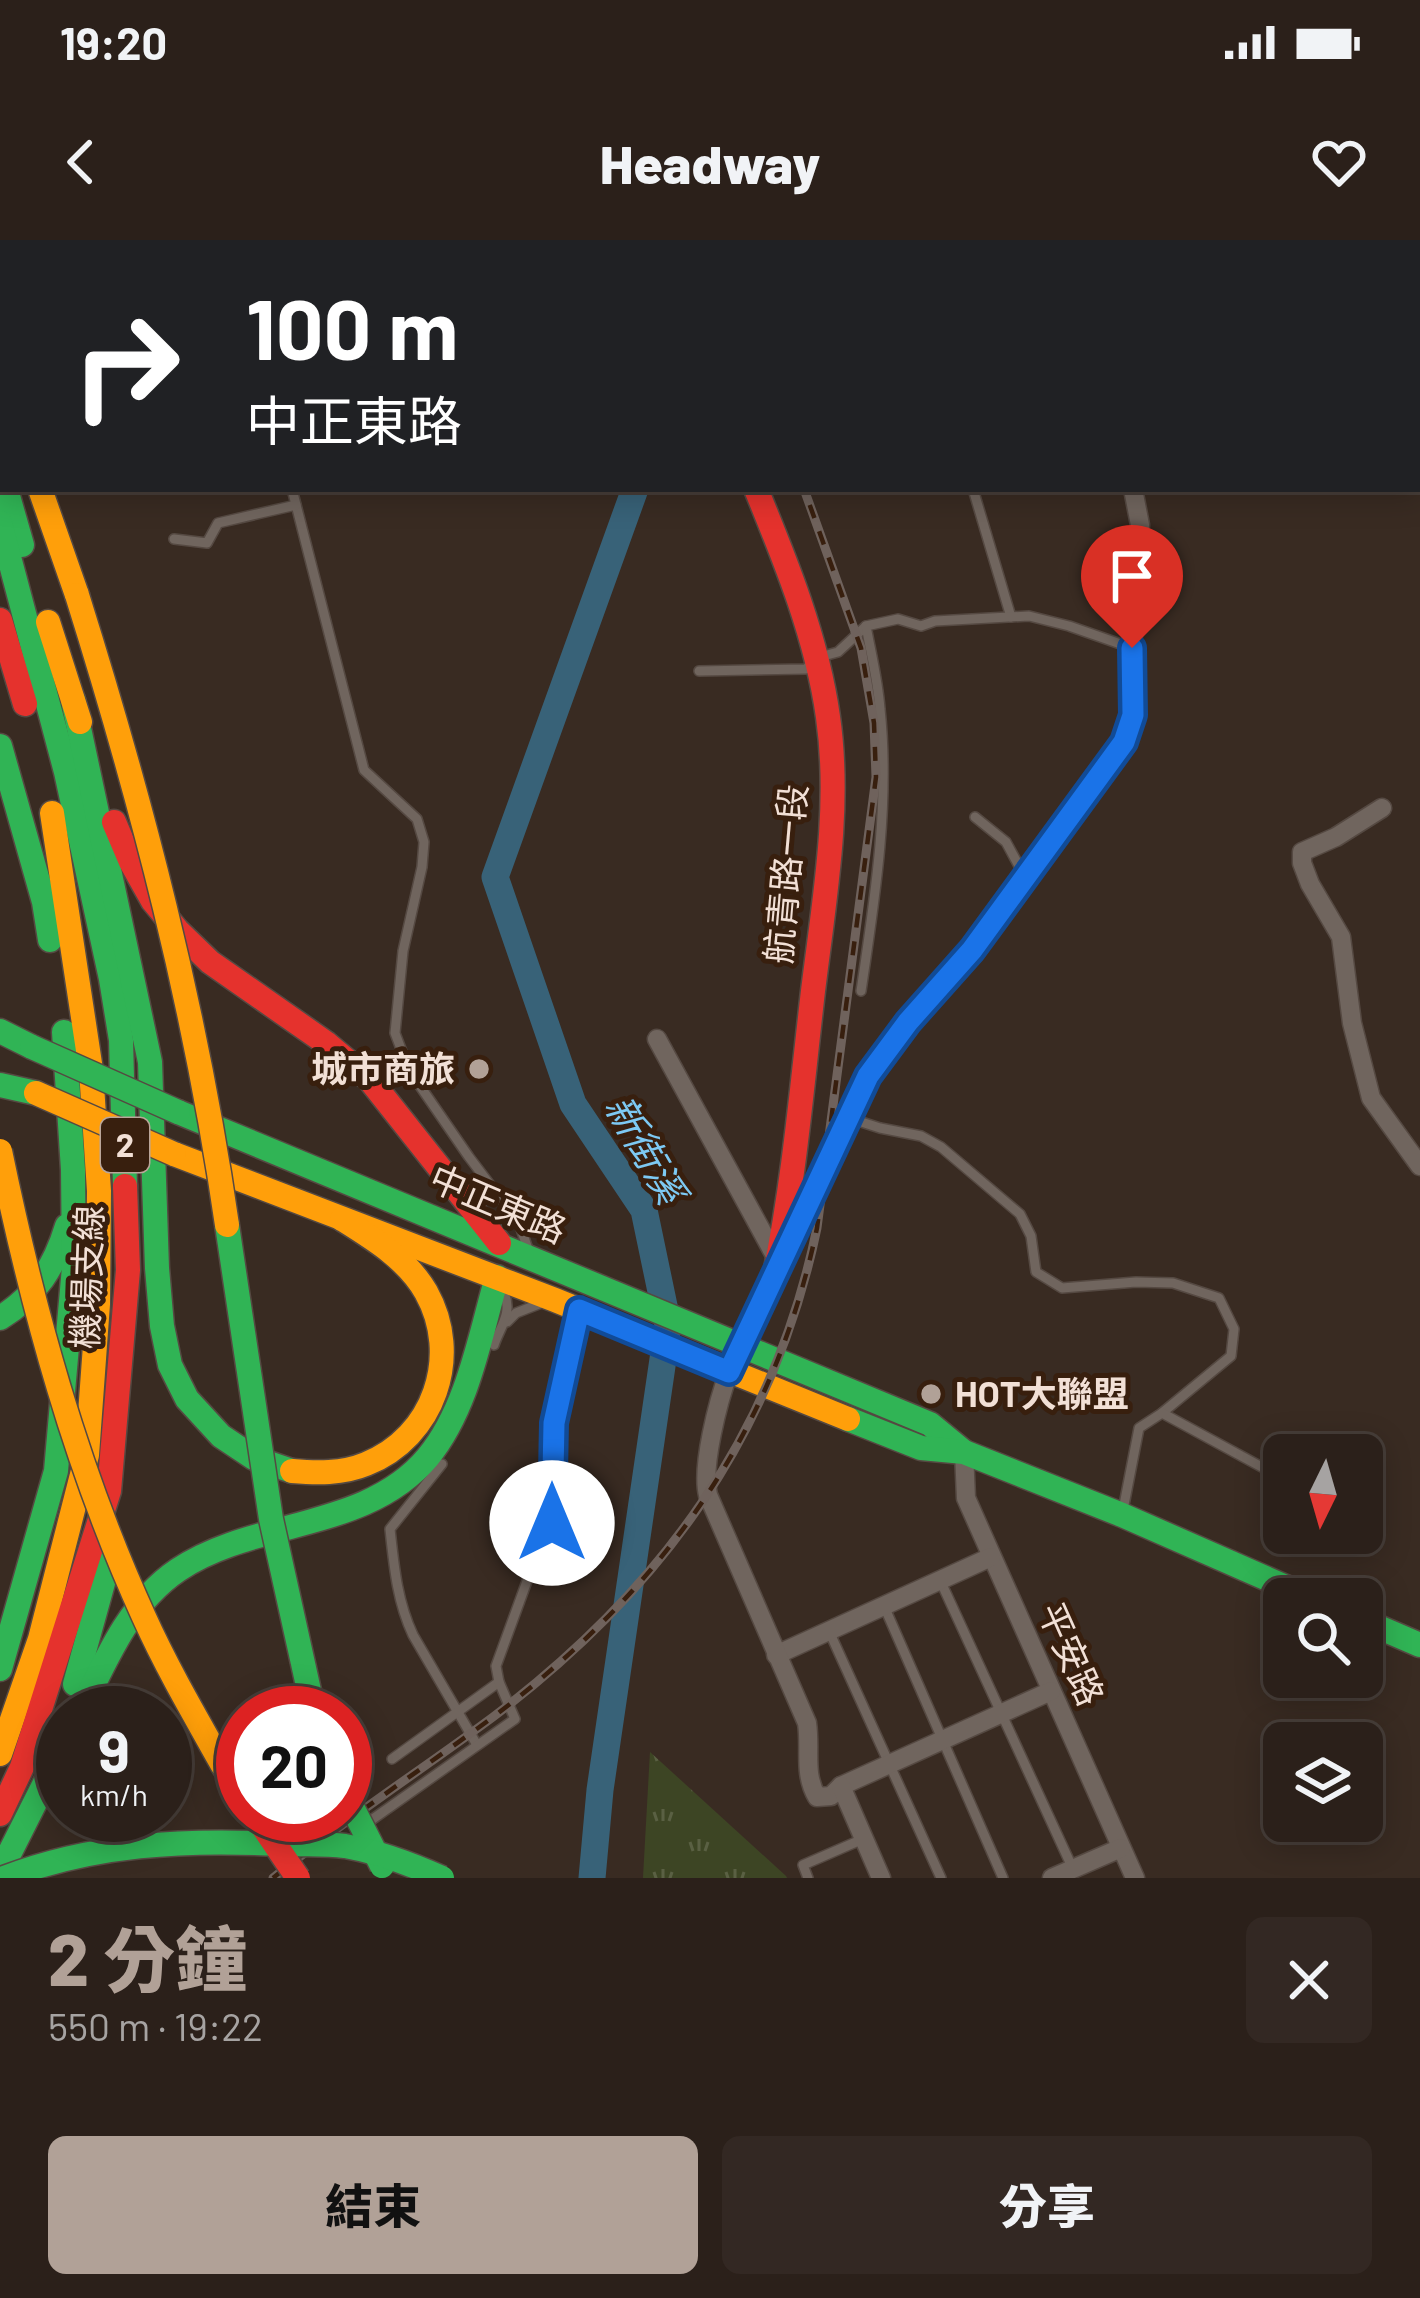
<!DOCTYPE html>
<html lang="zh-TW">
<meta charset="utf-8">
<style>
body{margin:0;font-family:Barlow,"Noto Sans TC",sans-serif;background:#332823;color:#f1f3f6;height:100vh;display:flex;flex-direction:column;font-size:45px;white-space:nowrap}
*{box-sizing:border-box;margin:0}
p{font-size:39px;color:#a6a3a2}
.icon{flex:none;width:66px;height:66px;fill:none;stroke:currentColor;stroke-width:2;stroke-linecap:round;stroke-linejoin:round}
.map{position:relative;height:1638px;overflow:hidden}
.details{display:flex;flex-direction:column;background:#2b201a;flex:1}
.details>*{flex:none}
.guide{position:absolute;left:0px;top:0px;width:1422px;height:252px;box-shadow:0 6px 30px #0003,0 0 0 3px #473e39;background:#202124;color:#fff;overflow:hidden}
.needle{width:78px;rotate:185deg}
.buttons{position:absolute;left:1263px;top:1194px;display:grid;gap:24px}
.buttons a{display:grid;place-items:center;width:120px;height:120px;border-radius:18px;background:#2b201a;box-shadow:0 6px 30px #0003,0 0 0 3px #473e39;font-size:60px}
.speed{position:absolute;left:36px;top:1446px;display:flex;gap:24px;font-size:60px;font-weight:700;text-align:center}
.speed>*{display:grid;place-content:center;width:156px;height:156px;border-radius:50%;background:#2b201a;box-shadow:0 6px 30px #0003,0 0 0 3px #473e39;line-height:1}
.speed small{font-size:30px;font-weight:400}
.speed .limit{border:18px solid #d22;background:#fff;color:#111}
.pin{position:absolute;display:grid;place-items:center;width:102px;height:102px;color:#fff;margin:-123px -51px;border-radius:50% 50% 50% 0;rotate:-45deg;box-shadow:0 0 12px #0007}
.pin .icon{rotate:45deg}
.me{position:absolute;width:132px;margin:-66px;rotate:0deg;stroke-linejoin:round;filter:drop-shadow(0 0 9px #0008)}
.turn{display:flex;align-items:center;gap:42px;height:252px;padding:0 48px;font-size:54px}
.turn .icon{width:156px;height:156px;stroke-width:2.5}
.turn b{display:block;font-size:84px;line-height:102px}
.round{display:grid;place-items:center;flex:none;width:126px;height:126px;border-radius:18px;background:#332823}
.headline{display:flex;align-items:center;justify-content:space-between;height:204px;padding:0 48px}
h1{font-size:72px;font-weight:800;line-height:90px;color:#b1a197}
.action{display:flex;gap:24px;margin-top:auto;padding:24px 48px}
.action a{flex:1;height:138px;border-radius:18px;background:#b1a197;color:#111;font-size:48px;font-weight:800;line-height:138px;text-align:center}
.action a+a{background:#332823;color:#f1f3f6}
.status{display:flex;justify-content:space-between;align-items:center;height:84px;padding:0 60px;background:#2b201a;direction:ltr}
.status svg{height:33px;fill:currentColor}
header{display:flex;justify-content:space-between;align-items:center;height:156px;padding:0 48px;background:#2b201a;font-size:54px;font-weight:800}
.map>svg:first-child{display:block}
.grass{fill:url(#grass-tufts)}
.lines{fill:none;stroke-linecap:round;stroke-linejoin:round}
.river{stroke:#386278;stroke-width:27}
.lane-casing{stroke:#554942;stroke-width:12}
.street-casing{stroke:#554942;stroke-width:21}
.fast-casing{stroke:#554942;stroke-width:27}
.slow-casing{stroke:#554942;stroke-width:27}
.jam-casing{stroke:#554942;stroke-width:27}
.lane{stroke:#70655e;stroke-width:9}
.street{stroke:#70655e;stroke-width:18}
.fast{stroke:#30b455;stroke-width:24}
.slow{stroke:#ff9f0a;stroke-width:24}
.jam{stroke:#e5322d;stroke-width:24}
.rail-casing{stroke:#6f625c;stroke-width:9}
.rail{stroke:#381f0e;stroke-width:4.5;stroke-dasharray:14;stroke-linecap:butt}
.fast-bridge-casing{stroke:#554942;stroke-width:27;stroke-linecap:butt}
.slow-bridge-casing{stroke:#554942;stroke-width:27;stroke-linecap:butt}
.jam-bridge-casing{stroke:#554942;stroke-width:27;stroke-linecap:butt}
.fast-bridge{stroke:#30b455;stroke-width:24}
.slow-bridge{stroke:#ff9f0a;stroke-width:24}
.jam-bridge{stroke:#e5322d;stroke-width:24}
.route-casing{stroke:#114b97;stroke-width:30}
.route{stroke:#1a73e8;stroke-width:21}
.poi-dot{fill:#b1a197;stroke:#381f0e;stroke-width:4.5}
.labels{text-anchor:middle;stroke-width:10;stroke-linejoin:round;paint-order:stroke}
.shield{fill:#381f0e;stroke:#baa69a;stroke-width:3}
.shield-label{font-size:33px;font-weight:bold;fill:#f2e0d6}
.street-label{font-size:36px;fill:#f2e0d6;stroke:#381f0e}
.poi-label{font-size:36px;font-weight:bold;fill:#f2e0d6;stroke:#381f0e;text-anchor:end}
.water-label{font-size:39px;font-style:italic;fill:#7dc9f3;stroke:#381f0e}
</style>
<div class="status"><b>19:20</b><svg viewBox="0 0 49 12"><path d="M0 12V9h3v3zM5 12V6h3v6zM10 12V3h3v9zM15 12V0h3v12zM26 1h20v11H26zM47 4h2v5h-2z"/></svg></div>
<header><svg class="icon" aria-label="back" viewBox="0 0 24 24"><path d="M15 5l-7 7 7 7"/></svg>Headway<svg class="icon" aria-label="heart" viewBox="0 0 24 24"><path d="M12 20l-8-8c-3-5 5-10 8-4 3-6 11-1 8 4z"/></svg></header>
<div class="map">
<svg width="1420" height="1638" viewBox="0 0 1420 1638">
<defs>
<pattern id="grass-tufts" width="24" height="20" patternUnits="userSpaceOnUse" patternTransform="scale(3)"><rect width="24" height="20" fill="#3d4524"/><path d="M3 7l-1-3M5 7V3M7 7l1-3M15 17l-1-3M17 17v-4M19 17l1-3" fill="none" stroke="#5a6043"/></pattern>
</defs>
<rect width="100%" height="100%" fill="#392b22"/>
<polygon class="grass" points="650,1512 786,1636 787,1638 643,1638"/>
<g class="lines">
<g class="river">
<polyline points="185,0 196,3"/>
<polyline points="592,1638 600,1550 668,1085 644,970 573,864 495,637 635,249"/>
</g>
<g class="lane-casing">
<g id="lane">
<polyline points="292,249 364,530 417,579 424,602 422,627 403,711 395,793 409,830 469,917 519,983 529,1012"/>
<polyline points="973,249 1011,377"/>
<polyline points="174,299 207,303 218,283 296,265"/>
<polyline points="699,431 806,429 816,418 838,412 866,386"/>
<polyline points="975,577 1006,602 1025,637"/>
<path d="M861 751C875 658 890 563 880 469 878 441 871 413 866 386L898 379 921 386 935 381 1029 376 1069 386 1132 408"/>
<polyline points="849,878 880,888 921,896 941,907 1020,974 1031,996 1036,1032 1062,1048 1136,1042 1173,1043 1219,1058 1234,1089 1231,1116 1162,1173 1139,1188 1123,1270"/>
<polyline points="507,1082 516,1073 544,1062"/>
<path d="M494 1105C500 1087 513 1073 504 1053"/>
<polyline points="1162,1173 1271,1232"/>
<path d="M442 1224 390 1289C394 1326 397 1361 413 1395L477 1505"/>
<polyline points="940,1340 1073,1629"/>
<polyline points="884,1366 1003,1638"/>
<polyline points="829,1391 941,1638"/>
<polyline points="392,1519 499,1442"/>
<polyline points="370,1581 515,1479 499,1442 496,1426 534,1322 551,1293 554,1183 578,1072"/>
<polyline points="808,1638 803,1625 863,1599"/>
</g>
</g>
<g class="street-casing">
<g id="street">
<polyline points="1067,0 1067,3"/>
<polyline points="1382,568 1336,597 1302,612 1302,623 1310,644 1341,697 1352,783 1371,858 1420,926"/>
<polyline points="657,799 778,1021"/>
<polyline points="964,1212 966,1258 1135,1638"/>
<polyline points="776,1415 991,1317"/>
<path d="M1051 1451 841 1546 831 1556 817 1557C803 1533 811 1510 807 1483L708 1255C701 1227 718 1161 729 1132L868 836 908 782 972 710 1123 502 1133 475 1132 408 1140 285 1133 249"/>
<polyline points="841,1546 881,1638"/>
<polyline points="1052,1638 1121,1608"/>
</g>
</g>
<g class="fast-casing">
<g id="fast">
<polyline points="0,137 3,145"/>
<polyline points="6,249 22,305"/>
<polyline points="0,283 66,532 111,739 121,800 125,946"/>
<polyline points="73,460 150,822 157,1028 162,1086 170,1125 187,1159 221,1196 254,1218 292,1231"/>
<polyline points="0,506 44,662 50,700"/>
<polyline points="0,791 32,807"/>
<polyline points="0,845 36,853"/>
<polyline points="178,872 930,1184 964,1212"/>
<path d="M0 1078C36 1056 55 1026 67 986"/>
<polyline points="848,1179 921,1208 964,1212 1122,1275 1313,1359"/>
<polyline points="1362,1380 1420,1405"/>
<polyline points="0,1429 56,1231 74,1027 73,930 64,792"/>
<polyline points="75,1444 111,1314"/>
<path d="M80 1473C105 1421 129 1363 178 1330 253 1279 367 1291 428 1217 468 1168 480 1096 497 1037"/>
<polyline points="222,1524 243,1556"/>
<polyline points="0,1632 63,1507"/>
</g>
</g>
<g class="slow-casing">
<g id="slow">
<polyline points="662,0 663,3"/>
<polyline points="40,249 77,355"/>
<polyline points="48,382 80,482"/>
<polyline points="174,914 555,1060 848,1179"/>
<path d="M292 1231C316 1233 342 1234 366 1224 434 1197 462 1116 426 1052 407 1019 374 999 342 979"/>
<polyline points="0,1514 40,1399 87,1215 98,1064 99,951 91,830 52,573"/>
</g>
</g>
<g class="jam-casing">
<g id="jam">
<path d="M756 249C786 322 817 398 828 477 841 568 824 661 813 751 802 846 794 941 775 1034"/>
<polyline points="0,380 25,464"/>
<polyline points="114,582 131,622 153,661 177,690 210,722 326,803 370,840 499,1003"/>
<polyline points="0,1574 22,1527 109,1251 128,1030 125,946"/>
</g>
</g>
<use href="#lane" class="lane"/>
<use href="#street" class="street"/>
<use href="#fast" class="fast"/>
<use href="#slow" class="slow"/>
<use href="#jam" class="jam"/>
<g class="rail-casing">
<g id="rail">
<polyline points="702,0 703,3"/>
<path d="M273 1638C344 1580 420 1531 493 1477 661 1350 774 1195 817 988L876 537 874 483 861 408 804 249"/>
</g>
</g>
<use href="#rail" class="rail"/>
<g class="fast-bridge-casing">
<g id="fast-bridge">
<polyline points="32,807 178,872"/>
<polyline points="227,985 271,1279 314,1473"/>
<polyline points="345,1553 382,1626"/>
<path d="M4 1638C93 1604 185 1599 279 1604 301 1605 323 1603 345 1606 379 1612 411 1624 442 1638"/>
</g>
</g>
<g class="slow-bridge-casing">
<g id="slow-bridge">
<path d="M77 355C142 562 196 770 227 985"/>
<polyline points="36,853 174,914"/>
<path d="M0 911C33 1071 76 1228 144 1377 167 1428 195 1476 222 1524"/>
</g>
</g>
<g class="jam-bridge-casing">
<polyline id="jam-bridge" points="255,1575 298,1638"/>
</g>
<use href="#fast-bridge" class="fast-bridge"/>
<use href="#slow-bridge" class="slow-bridge"/>
<use href="#jam-bridge" class="jam-bridge"/>
</g>
<g class="lines">
<g class="route-casing">
<polyline id="route" points="552,1283 554,1183 579,1070 729,1132 868,836 908,782 972,710 1124,502 1133,475 1132,408"/>
</g>
<use href="#route" class="route"/>
</g>
<g class="poi-dot">
<circle cx="479" cy="829" r="12"/>
<circle cx="931" cy="1154" r="12"/>
</g>
<g class="labels">
<rect class="shield" x="101" y="878" width="48" height="54" rx="9"/>
<g class="shield-label">
<text x="125" y="917">2</text>
</g>
<g class="street-label">
<text transform="translate(786 634) rotate(-85)" y="13">航青路一段</text>
<text transform="translate(498 964) rotate(23)" y="13">中正東路</text>
<text transform="translate(87 1037) rotate(-88)" y="13">機場支線</text>
<text transform="translate(1071 1414) rotate(66)" y="13">平安路</text>
</g>
<g class="poi-label">
<text x="455" y="842">城市商旅</text>
<text x="955" y="1167" text-anchor="start">HOT大聯盟</text>
</g>
<g class="water-label">
<text transform="translate(645 909) rotate(60)" y="14">新街溪</text>
</g>
</g>
</svg>
<div class="buttons">
<a><svg class="needle" viewBox="-14 -14 28 28"><path d="M0-13l5 13h-10z" fill="#e53935"/><path d="M0 13l5-13h-10z" fill="#a6a3a2"/></svg></a>
<a><svg class="icon" aria-label="search" viewBox="0 0 24 24"><circle cx="10" cy="10" r="6"/><path d="M15 15l6 6"/></svg></a>
<a><svg class="icon" aria-label="layers" viewBox="0 0 24 24"><path d="M12 4l9 5-9 5-9-5zM3 14l9 5 9-5"/></svg></a>
</div>
<div class="speed"><div>9<small>km/h</small></div><div class="limit">20</div></div>
<div class="pin" style="left:1132px;top:408px;background:#d93025"><svg class="icon" aria-label="arrive" viewBox="0 0 24 24"><path d="M6 21V4h12l-3 4 3 4H6"/></svg></div>
<svg class="me" style="left:552px;top:1283px" viewBox="-20 -20 40 40"><circle r="19" fill="#fff"/><path d="M0-13L10 11 0 6-10 11z" fill="#1a73e8"/></svg>
<div class="guide">
<div class="turn"><svg class="icon" aria-label="right" viewBox="0 0 24 24"><path d="M7 20v-9h11M14 6l5 5-5 5"/></svg><div><b>100 m</b>中正東路</div></div>
</div>
</div>
<section class="details">
<div class="headline"><div><h1>2 分鐘</h1><p>550 m · 19:22</p></div><a class="round"><svg class="icon" aria-label="close" viewBox="0 0 24 24"><path d="M6 6l12 12M18 6L6 18"/></svg></a></div>
<div class="action"><a>結束</a><a>分享</a></div>
</section>
